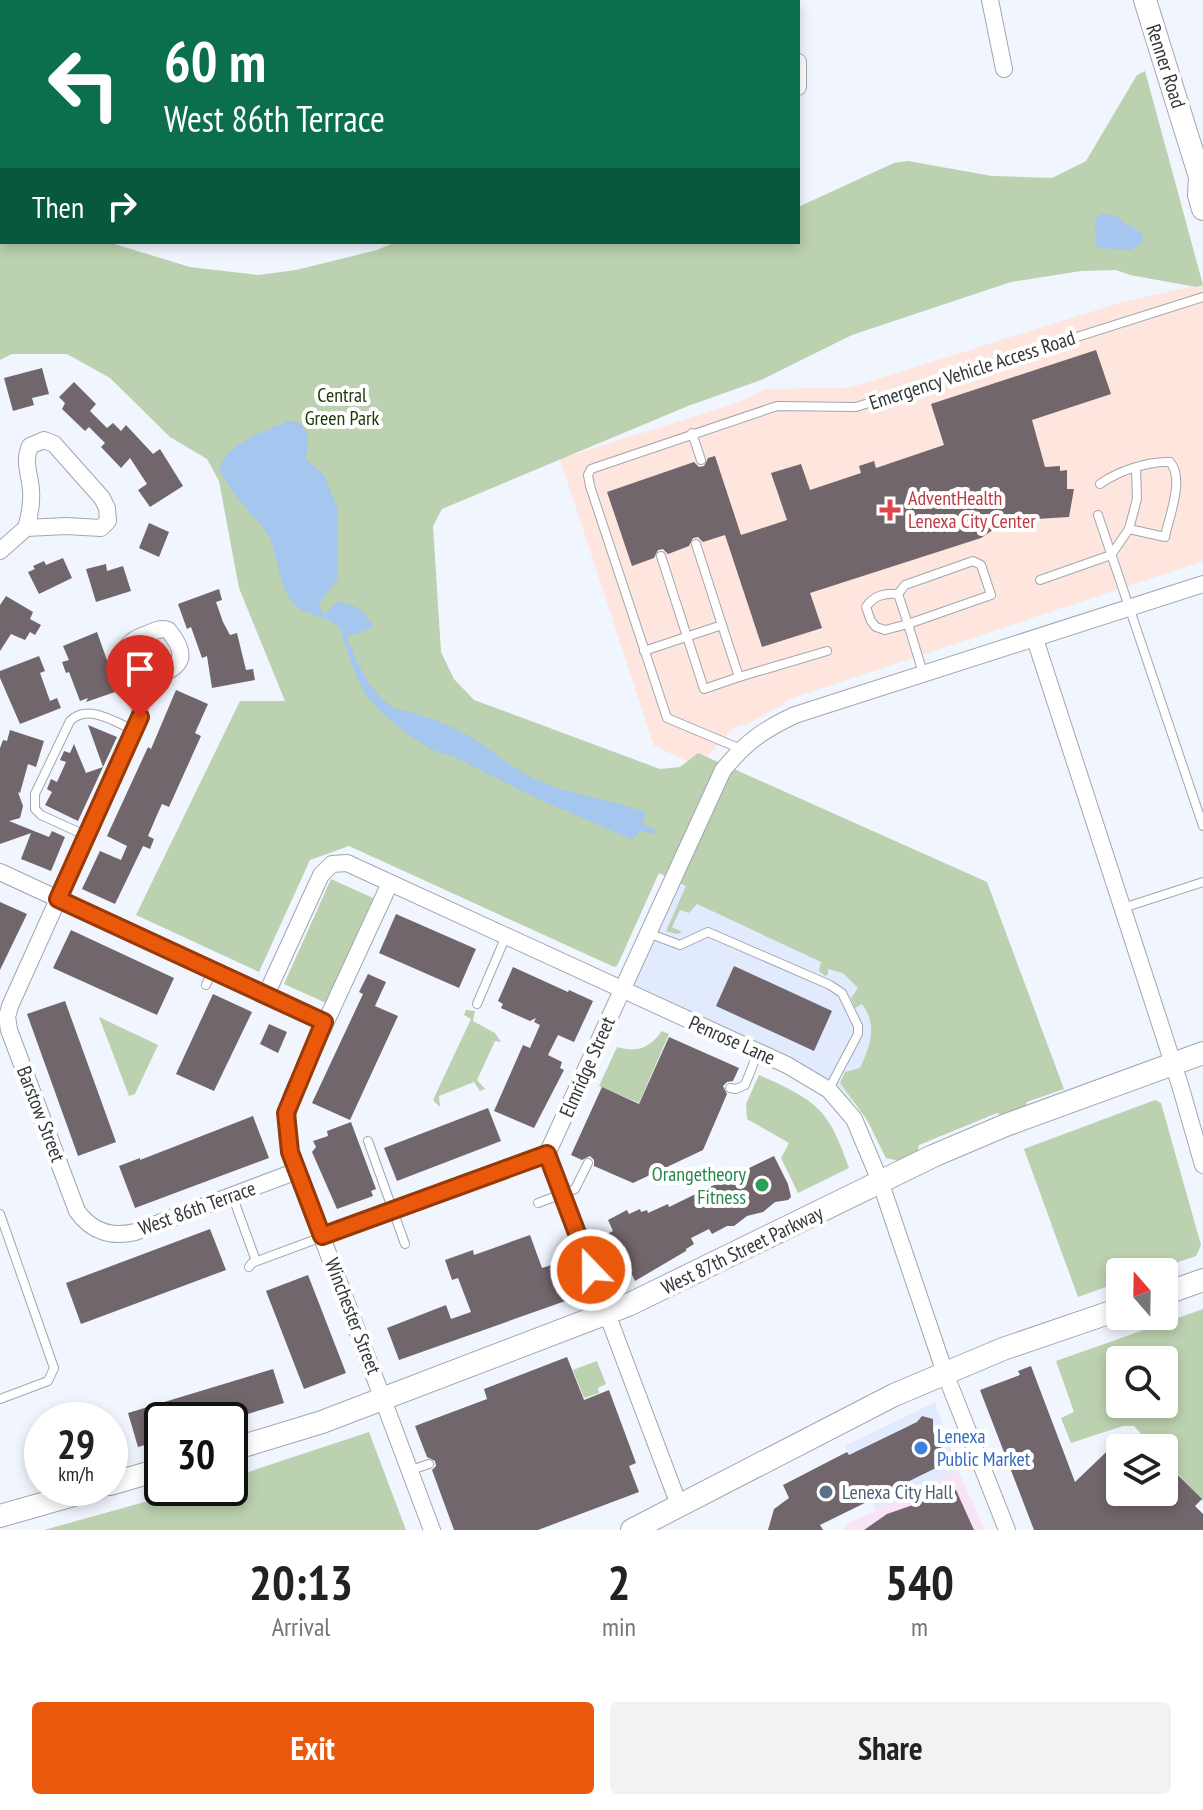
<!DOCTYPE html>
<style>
body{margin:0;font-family:"PT Sans Narrow",sans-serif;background:#f2f2f2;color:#222;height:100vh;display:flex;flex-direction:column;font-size:30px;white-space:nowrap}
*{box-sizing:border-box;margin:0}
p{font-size:26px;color:#767676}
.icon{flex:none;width:44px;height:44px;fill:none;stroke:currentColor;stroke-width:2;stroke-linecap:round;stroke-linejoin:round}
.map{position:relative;height:1530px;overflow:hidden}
.sheet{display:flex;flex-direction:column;background:#fff;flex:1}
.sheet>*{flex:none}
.banner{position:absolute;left:0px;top:0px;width:800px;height:244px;box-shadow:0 4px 12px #0003;background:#0b6e4f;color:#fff;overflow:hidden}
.needle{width:52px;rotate:340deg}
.buttons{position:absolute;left:1106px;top:1258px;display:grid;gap:16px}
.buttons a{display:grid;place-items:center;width:72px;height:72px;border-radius:8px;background:#fff;box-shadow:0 4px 12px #0003;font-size:40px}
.speed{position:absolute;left:24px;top:1402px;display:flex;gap:16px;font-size:40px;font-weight:700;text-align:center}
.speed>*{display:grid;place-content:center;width:104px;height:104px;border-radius:50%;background:#fff;box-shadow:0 4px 12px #0003;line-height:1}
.speed small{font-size:20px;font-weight:400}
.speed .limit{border:4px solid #111;border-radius:12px;background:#fff;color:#111}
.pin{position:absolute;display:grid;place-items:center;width:68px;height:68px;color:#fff;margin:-82px -34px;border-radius:50% 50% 50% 0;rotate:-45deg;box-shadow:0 0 8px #0007}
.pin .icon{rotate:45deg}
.me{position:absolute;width:88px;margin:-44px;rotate:338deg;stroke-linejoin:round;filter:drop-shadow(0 0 6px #0008)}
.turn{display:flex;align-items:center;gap:28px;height:168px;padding:0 32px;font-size:36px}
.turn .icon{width:104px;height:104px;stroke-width:2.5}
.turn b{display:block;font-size:56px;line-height:68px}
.then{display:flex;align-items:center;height:76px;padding:0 32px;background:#0003;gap:16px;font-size:30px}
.eta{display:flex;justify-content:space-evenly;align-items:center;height:136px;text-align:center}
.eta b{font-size:48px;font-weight:700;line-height:56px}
.primary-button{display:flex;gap:16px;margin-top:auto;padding:16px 32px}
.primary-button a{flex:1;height:92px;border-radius:8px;background:#ea580c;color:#fff;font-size:32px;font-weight:700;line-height:92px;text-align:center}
.primary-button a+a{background:#f2f2f2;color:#222}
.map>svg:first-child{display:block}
.built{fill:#e2ebfd}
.education{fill:#f8e4f4}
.medical{fill:#fee5dd}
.green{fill:#bcd1af;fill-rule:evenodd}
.water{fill:#a4c6ef}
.building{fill:#71666c}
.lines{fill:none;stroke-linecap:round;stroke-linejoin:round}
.service-casing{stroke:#a1a6b0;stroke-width:10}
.minor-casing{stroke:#a1a6b0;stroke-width:18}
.secondary-casing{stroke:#a1a6b0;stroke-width:24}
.service{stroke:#fff;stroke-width:8}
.minor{stroke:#fff;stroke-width:16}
.secondary{stroke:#fff;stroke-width:22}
.route-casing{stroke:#983908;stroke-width:20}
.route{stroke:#ea580c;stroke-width:14}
.health-dot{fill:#e0444e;stroke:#fff;stroke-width:3}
.leisure-dot{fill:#2e9e5b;stroke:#fff;stroke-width:3}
.shop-dot{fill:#3f7fe0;stroke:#fff;stroke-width:3}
.service-dot{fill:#5c6f8a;stroke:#fff;stroke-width:3}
.labels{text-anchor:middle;stroke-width:8;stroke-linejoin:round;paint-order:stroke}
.street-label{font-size:20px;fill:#34363a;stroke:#fff}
.park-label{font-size:20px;fill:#203909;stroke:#fff}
.health-label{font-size:20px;fill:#be3a42;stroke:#fff;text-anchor:start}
.leisure-label{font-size:20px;fill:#27864d;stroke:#fff;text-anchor:end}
.shop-label{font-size:20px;fill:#366cbe;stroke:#fff;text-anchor:start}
.service-label{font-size:20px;fill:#4e5e75;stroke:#fff;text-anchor:start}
</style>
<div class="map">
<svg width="1203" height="1530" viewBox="0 0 1203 1530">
<rect width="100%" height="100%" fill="#f1f5fe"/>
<g class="built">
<polygon points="675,878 863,968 887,1031 848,1108 839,1097 625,989"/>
<polygon points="935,1402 958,1471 876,1510 845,1446"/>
</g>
<polygon class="education" points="958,1471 985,1530 844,1530 847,1524"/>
<polygon class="medical" points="1203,284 1203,561 786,700 784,704 747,724 733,728 699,766 654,746 560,459 737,403 766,389 849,388 1119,303"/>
<g class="green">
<path d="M1145 71 1203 285 1196 287 1130 275 1116 270 1081 271 1011 282 852 335 761 380 688 406 442 509 433 526 441 652 454 679 474 700 660 769 680 767 698 753 987 882 1064 1089 1027 1102 1023 1111 1004 1117 997 1113 919 1145 917 1154 900 1161 886 1158 867 1120 840 1083 845 1072 860 1068C870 1047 878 1024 862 1004L855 1008 851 998 858 988 843 973 828 969V974L825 976 819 971 821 962 697 904 689 913 680 910 672 927 682 932 677 934 666 931 686 886 659 873 617 966 614 967 349 846 310 860 259 972 136 915 240 701H285L239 588 219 481 207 459 170 437 110 378 67 354H12L0 360V190L2 242H108L190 267 259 275 296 270 377 250 396 242H798V207L894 163 908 161 992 176 1052 178 1086 161 1137 75Z"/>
<polygon points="331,879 373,898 326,1003 284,984"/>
<polygon points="466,1010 475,1011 473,1021 495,1033 501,1042 495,1041 477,1080 485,1089 480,1091 474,1082 439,1096 440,1107 433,1100 471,1019 464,1015"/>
<polygon points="99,1017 158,1045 135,1094 129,1096"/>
<path d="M662 1031 669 1034 639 1103 599 1086 617 1047C637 1053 650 1048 662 1031Z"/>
<path d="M759 1075C816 1101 828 1107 849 1168L798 1193 781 1158 789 1143 747 1119 746 1104Z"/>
<polygon points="1155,1100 1161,1103 1201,1245 1196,1256 1150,1272 1120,1272 1120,1282 1078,1297 1024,1149"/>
<path d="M1203 1309V1501L1164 1458V1448H1154L1134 1426H1123L1071 1443 1061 1418 1074 1412 1056 1361ZM1120 1360H1164V1404H1120Z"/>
<polygon points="597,1361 606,1384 598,1388 599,1393 584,1398 573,1370"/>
<polygon points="369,1432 406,1530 44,1530 195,1488 230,1488 230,1478"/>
</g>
<g class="water">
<path d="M1101 214C1112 214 1120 216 1126 225L1132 226 1143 236 1142 243 1130 250 1099 248 1096 245 1095 219Z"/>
<path d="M288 421H297C313 433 307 443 306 459L324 475 338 510V578L318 606 325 614 337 602C352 603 365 610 372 624L370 629 347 637C354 659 379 711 405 710 426 717 448 724 467 735 492 750 513 770 540 781 574 796 611 799 646 813L642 824 656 830V834L640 831 633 840 530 795 451 755C430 756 376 711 365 693 353 672 347 649 339 627 325 615 303 614 296 606 278 588 280 564 271 542 264 524 248 512 237 497 230 489 226 479 219 471 226 441 263 433 288 421Z"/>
</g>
<g class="building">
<polygon points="1096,350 1111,394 1032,420 1045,467 1060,466 1060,471 1067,470 1067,489 1074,489 1069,517 1006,521 981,538 810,593 822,628 762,647 725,535 703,542 698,537 693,538 689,546 668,554 663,549 658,550 654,558 632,566 607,492 694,462 699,467 704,466 708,458 715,456 741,535 787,520 771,473 801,464 810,490 861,473 859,466 874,461 876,468 944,445 931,404"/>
<polygon points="42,368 49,394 32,398 34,405 13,411 4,378"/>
<polygon points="74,382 96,404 90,411 107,428 113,423 121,431 126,425 153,454 160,449 183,486 150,507 138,490 147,484 130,458 121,468 101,447 105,443 89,427 85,431 62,409 65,403 59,397"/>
<polygon points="149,523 169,532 159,557 139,548"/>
<polygon points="63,558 72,578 39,594 28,572 35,569 33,566 44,561 46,565"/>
<polygon points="106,564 107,571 123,566 131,591 96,602 86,569"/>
<polygon points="219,589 222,600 216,602 223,622 230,635 237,633 246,670 253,669 255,680 212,688 207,656 202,658 191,627 187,629 178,604"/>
<polygon points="6,596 33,612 30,619 41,625 35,635 30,632 25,640 11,634 0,651 0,605"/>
<polygon points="97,632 114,680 111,681 115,692 86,702 88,698 80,701 69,672 66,673 62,662 69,660 63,646"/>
<polygon points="39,656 45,671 40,673 50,701 57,698 61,708 20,724 0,678 0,671"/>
<polygon points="176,690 208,704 195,733 201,736 169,807 162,804 157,815 148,836 154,839 150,849 143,846 115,904 82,889 100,851 121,860 127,846 107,836 148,747 151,749"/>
<polygon points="88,725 117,737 78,821 45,805 52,792 47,789 51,779 57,782 66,762 60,760 64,751 70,753 74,744 86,773 103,767"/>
<polygon points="10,730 44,741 36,767 28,764 20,793 18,792 23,806 20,818 9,821 49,837 52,831 65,837 51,871 21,859 31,833 0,844 0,748 3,740 7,741"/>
<polygon points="0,902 27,914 0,970"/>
<polygon points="396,914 476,949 459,988 379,953"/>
<polygon points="71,930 174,978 157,1015 53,968"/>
<polygon points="734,966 832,1011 814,1051 716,1006"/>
<polygon points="513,967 568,992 569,990 593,1001 574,1042 558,1035 548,1055 562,1062 560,1068 564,1070 534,1128 494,1111 523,1045 530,1048 540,1025 534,1022 536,1018 530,1021 501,1008 503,1004 498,1001"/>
<polygon points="368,974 386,982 375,1006 398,1016 350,1120 312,1103 363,994 359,992"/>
<polygon points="213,994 252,1012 214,1091 176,1074"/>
<polygon points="65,1001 116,1142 78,1156 27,1014"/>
<polygon points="269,1024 287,1032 278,1053 260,1044"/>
<polygon points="669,1037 739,1068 733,1081 727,1082 723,1086 727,1094 703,1150 633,1183 594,1166 594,1160 590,1156 582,1160 571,1155 602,1087 639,1104"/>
<polygon points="488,1108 501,1141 397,1181 384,1148"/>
<polygon points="253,1116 269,1158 135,1208 119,1166 140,1158 140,1160"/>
<polygon points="351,1122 376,1189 371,1191 373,1196 337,1209 312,1152 316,1147 313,1141 328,1136 327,1131"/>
<polygon points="774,1156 788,1184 791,1197 788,1200 775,1202 763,1212 747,1216 734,1226 727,1226 712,1234 709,1229 691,1238 694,1244 686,1249 686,1251 635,1281 629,1268 615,1275 601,1248 604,1247 602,1243 607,1240 605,1235 613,1231 608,1220 627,1210 629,1214 640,1209 641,1212 647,1210 648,1213 668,1204 669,1207"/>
<polygon points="210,1229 226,1270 81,1324 66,1283"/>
<polygon points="530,1235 542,1268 558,1263 571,1299 399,1360 387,1328 446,1305 451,1319 471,1312 458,1278 452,1280 445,1260 473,1250 474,1255"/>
<polygon points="308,1275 346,1373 304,1389 266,1291"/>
<polygon points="567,1357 584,1400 609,1390 636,1463 629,1466 639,1492 538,1530 454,1530 432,1470 436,1466 435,1461 427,1457 415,1426 487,1399 484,1389"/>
<polygon points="1031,1366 1075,1482 1124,1435 1137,1448 1120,1448 1120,1492 1164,1492 1164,1461 1202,1499 1195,1506 1203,1514 1203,1530 1034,1530 980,1390 1020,1375 1018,1371"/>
<polygon points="273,1369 284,1403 228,1420 162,1420 162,1440 138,1447 128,1413"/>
<polygon points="922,1416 933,1419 933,1432 948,1462 820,1525 823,1530 768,1530 774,1509 789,1498 783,1485 847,1452 849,1455 917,1422"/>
<polygon points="956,1490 974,1530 864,1530 887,1514"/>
</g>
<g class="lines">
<g class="service-casing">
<g id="service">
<polyline points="692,433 701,460"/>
<path d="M1100 484C1118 471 1148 461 1170 462 1185 479 1169 516 1165 537L1129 529"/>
<polyline points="1098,515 1203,826"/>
<polyline points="696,544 722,625"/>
<polyline points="661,556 704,689 739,677"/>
<polyline points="1040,580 1111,555 1129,529 1137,499 1136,468"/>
<path d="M898 594C885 593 874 595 866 607L871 621 876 627 885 630 908 624 898 594 905 585 973 561 981 565 991 595 908 624 923 673"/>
<polyline points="644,651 722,625 739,677 827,651"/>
<polyline points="741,749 667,718 590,486 588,475 591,469 777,406 856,407 1203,297"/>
<path d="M87 836 41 815 35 809V794L70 721C88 703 114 722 134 730"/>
<polyline points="1123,908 1203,882"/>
<polyline points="648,933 680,945 708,932 830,985 842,993 858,1026 858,1034 829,1089"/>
<polyline points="206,985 212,971"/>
<polyline points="477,1004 506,936"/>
<polyline points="730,1088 736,1089 745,1085 758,1052"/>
<polyline points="368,1141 405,1244"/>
<polyline points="232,1195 256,1261"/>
<polyline points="538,1203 575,1189 588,1163"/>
<polyline points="0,1214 54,1368 48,1381 0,1399"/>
<polyline points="249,1267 252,1263 322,1237"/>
<polyline points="411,1470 429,1464"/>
</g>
</g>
<g class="minor-casing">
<g id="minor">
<polyline points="316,0 317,2"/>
<polyline points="782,0 782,2"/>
<polyline points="990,0 1004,69"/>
<polyline points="518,2 520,0"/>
<polyline points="798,62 798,87"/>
<polyline points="0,86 2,87"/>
<path d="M44 440 54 444 102 498 107 508 108 521 101 528 66 526 26 528C30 515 32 504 31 490 30 474 23 462 30 446Z"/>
<polyline points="0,551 26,528"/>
<polyline points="1035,639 1180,1085 1203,1165"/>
<path d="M137 683C166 672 199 667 168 630 159 627 153 632 144 635 111 648 132 662 138 685 140 696 140 706 140 717L10 1006 7 1017 9 1030 77 1211C91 1231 111 1238 135 1232L297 1171"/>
<polyline points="0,872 324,1022"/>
<path d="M390 883 293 1093C285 1114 286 1130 290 1152L432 1530"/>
<polyline points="266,995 321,875 332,864 347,863 787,1065 829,1090 854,1119 880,1181 945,1373 1007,1530"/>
<polyline points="322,1236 547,1154"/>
<path d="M679 1505 547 1154 723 770C746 742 763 730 795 715L1203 584"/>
</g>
</g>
<g class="secondary-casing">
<g id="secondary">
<polyline points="1145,0 1200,177 1199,195 1203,209"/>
<polyline points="1164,1294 1203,1280"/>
<polyline points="230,1450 322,1422 628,1305 933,1156 1006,1125 1203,1053"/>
<polyline points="110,1484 162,1469"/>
<polyline points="0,1516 98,1488"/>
<polyline points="632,1530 894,1395 1003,1349 1120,1309"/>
</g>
</g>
<use href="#service" class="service"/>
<use href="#minor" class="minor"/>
<use href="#secondary" class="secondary"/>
</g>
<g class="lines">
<g class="route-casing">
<polyline id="route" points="140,717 58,899 324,1022 286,1113 290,1152 322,1236 547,1154 591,1270"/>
</g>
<use href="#route" class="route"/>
</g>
<path class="health-dot" d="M886 498h8v8h8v8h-8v8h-8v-8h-8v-8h8z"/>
<circle class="leisure-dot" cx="762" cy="1185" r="8"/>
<circle class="shop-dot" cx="921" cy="1448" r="8"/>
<circle class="service-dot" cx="826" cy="1492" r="8"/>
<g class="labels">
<g class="street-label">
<text transform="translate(1166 66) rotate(72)" y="7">Renner Road</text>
<text transform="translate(972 370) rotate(-18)" y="7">Emergency Vehicle Access Road</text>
<text transform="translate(732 1040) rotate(24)" y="7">Penrose Lane</text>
<text transform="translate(587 1067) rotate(-66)" y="7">Elmridge Street</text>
<text transform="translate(41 1114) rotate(69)" y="7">Barstow Street</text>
<text transform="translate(197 1208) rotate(-20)" y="7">West 86th Terrace</text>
<text transform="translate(742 1250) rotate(-26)" y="7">West 87th Street Parkway</text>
<text transform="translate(353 1316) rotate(69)" y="7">Winchester Street</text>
</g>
<g class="park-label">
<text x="342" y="402">Central<tspan x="342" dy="23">Green Park</tspan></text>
</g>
<g class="health-label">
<text x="908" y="505">AdventHealth<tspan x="908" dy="23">Lenexa City Center</tspan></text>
</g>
<g class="leisure-label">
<text x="746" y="1181">Orangetheory<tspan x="746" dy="23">Fitness</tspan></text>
</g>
<g class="shop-label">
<text x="937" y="1443">Lenexa<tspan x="937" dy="23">Public Market</tspan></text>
</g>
<g class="service-label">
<text x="842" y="1499">Lenexa City Hall</text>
</g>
</g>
</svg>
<div class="buttons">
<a><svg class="needle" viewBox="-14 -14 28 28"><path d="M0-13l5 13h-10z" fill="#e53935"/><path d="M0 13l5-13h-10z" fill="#767676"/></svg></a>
<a><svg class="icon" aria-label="search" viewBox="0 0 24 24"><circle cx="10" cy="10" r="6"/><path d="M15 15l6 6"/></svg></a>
<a><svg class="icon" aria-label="layers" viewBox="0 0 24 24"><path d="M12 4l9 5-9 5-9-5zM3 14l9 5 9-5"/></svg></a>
</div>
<div class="speed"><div>29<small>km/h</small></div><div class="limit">30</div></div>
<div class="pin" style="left:140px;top:717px;background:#d93025"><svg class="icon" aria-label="arrive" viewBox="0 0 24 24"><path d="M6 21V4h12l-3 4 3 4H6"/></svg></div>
<svg class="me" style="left:591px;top:1270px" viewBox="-20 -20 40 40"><circle r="17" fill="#ea580c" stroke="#fff" stroke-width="3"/><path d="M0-11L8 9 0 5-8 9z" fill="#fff"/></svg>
<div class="banner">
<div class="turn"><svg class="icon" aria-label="left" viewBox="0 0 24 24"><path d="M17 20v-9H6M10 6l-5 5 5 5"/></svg><div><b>60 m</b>West 86th Terrace</div></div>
<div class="then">Then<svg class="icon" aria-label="right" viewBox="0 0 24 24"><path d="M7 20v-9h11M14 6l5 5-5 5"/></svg></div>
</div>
</div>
<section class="sheet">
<div class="eta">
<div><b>20:13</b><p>Arrival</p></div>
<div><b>2</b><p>min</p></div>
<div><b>540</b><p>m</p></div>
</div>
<div class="primary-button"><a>Exit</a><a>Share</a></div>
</section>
